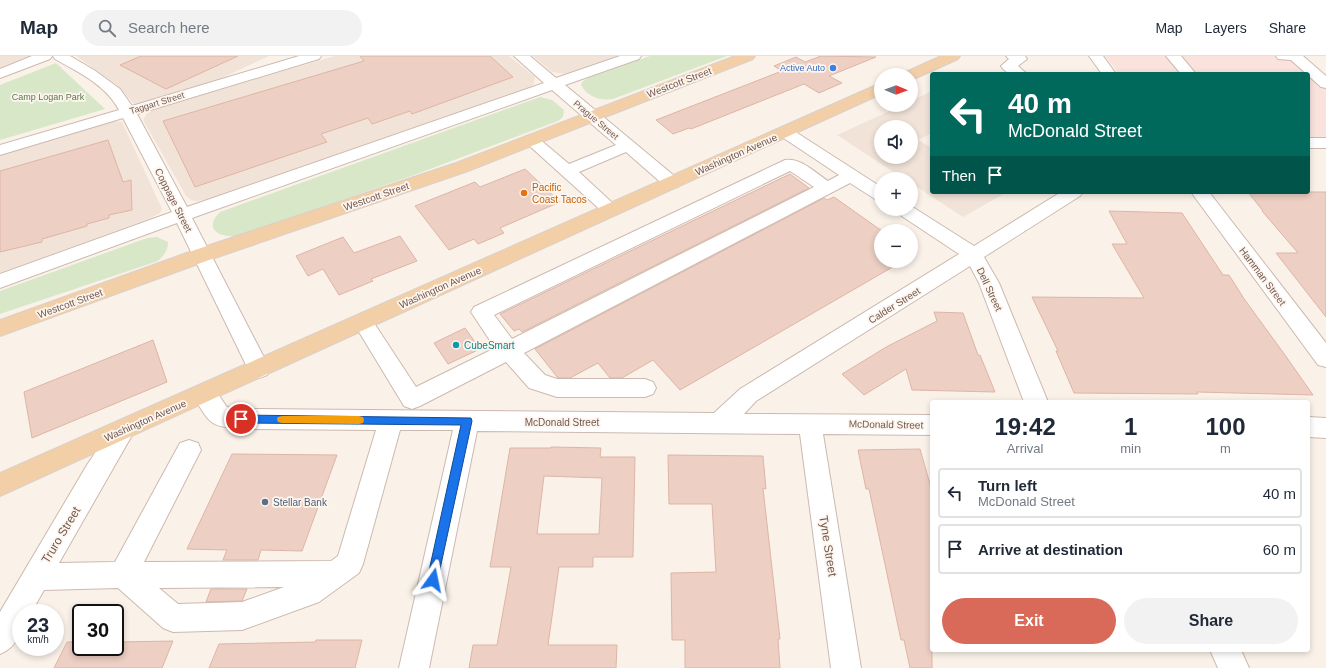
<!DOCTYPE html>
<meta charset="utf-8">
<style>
body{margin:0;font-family:Arial,sans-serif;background:#f2f2f3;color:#1f2937;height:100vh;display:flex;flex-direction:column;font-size:15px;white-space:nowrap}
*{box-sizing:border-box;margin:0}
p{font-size:13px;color:#747a83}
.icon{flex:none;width:22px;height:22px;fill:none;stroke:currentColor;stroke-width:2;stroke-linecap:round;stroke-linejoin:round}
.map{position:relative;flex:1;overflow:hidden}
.panel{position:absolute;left:930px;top:344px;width:380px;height:252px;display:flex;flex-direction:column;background:#fff;border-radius:4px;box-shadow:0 2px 6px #0003}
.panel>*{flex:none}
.top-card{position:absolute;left:930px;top:16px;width:380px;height:122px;border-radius:4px;box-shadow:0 2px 6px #0003;background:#00695c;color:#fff;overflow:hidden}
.needle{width:26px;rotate:91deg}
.buttons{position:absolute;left:874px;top:12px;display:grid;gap:8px}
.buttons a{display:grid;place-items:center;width:44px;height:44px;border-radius:50%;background:#fff;box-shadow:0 2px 6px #0003;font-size:20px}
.speed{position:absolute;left:12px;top:548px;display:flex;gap:8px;font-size:20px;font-weight:700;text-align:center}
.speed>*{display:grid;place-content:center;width:52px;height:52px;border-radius:50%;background:#fff;box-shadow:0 2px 6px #0003;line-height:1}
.speed small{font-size:10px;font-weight:400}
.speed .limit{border:2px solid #111;border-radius:6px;background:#fff;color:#111}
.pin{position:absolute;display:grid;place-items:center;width:34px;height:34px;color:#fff;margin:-17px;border:2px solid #fff;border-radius:50%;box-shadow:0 1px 4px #0007}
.me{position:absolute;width:44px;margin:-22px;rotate:12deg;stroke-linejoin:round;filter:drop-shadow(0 0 3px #0008)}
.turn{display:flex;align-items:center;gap:14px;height:84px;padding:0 12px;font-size:18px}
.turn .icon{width:52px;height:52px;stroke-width:2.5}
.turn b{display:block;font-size:28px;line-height:34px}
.then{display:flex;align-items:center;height:38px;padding:0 12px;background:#0003;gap:8px;font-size:15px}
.eta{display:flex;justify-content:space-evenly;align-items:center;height:68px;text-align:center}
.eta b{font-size:24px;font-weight:700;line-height:28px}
.button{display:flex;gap:8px;margin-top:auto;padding:8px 12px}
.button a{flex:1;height:46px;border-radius:24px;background:#d96959;color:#fff;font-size:16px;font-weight:700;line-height:46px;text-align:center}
.button a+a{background:#f2f2f3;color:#1f2937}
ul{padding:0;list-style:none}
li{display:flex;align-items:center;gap:12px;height:50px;margin:0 8px 6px;padding:0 4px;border:2px solid #e0e1e3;border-radius:4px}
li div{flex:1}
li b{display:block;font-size:15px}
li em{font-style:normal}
header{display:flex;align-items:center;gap:24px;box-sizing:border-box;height:56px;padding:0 20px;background:#fff;border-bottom:1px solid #e0e1e3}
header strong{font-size:19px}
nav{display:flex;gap:22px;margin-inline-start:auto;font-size:14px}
.search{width:280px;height:36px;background:#f2f2f3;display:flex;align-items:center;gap:10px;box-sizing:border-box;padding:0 14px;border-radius:22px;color:#747a83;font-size:15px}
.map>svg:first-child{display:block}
.residential{fill:#f1e3d8;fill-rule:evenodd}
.commercial{fill:#fae3dd}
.green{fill:#d8e7c8}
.building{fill:#edcfc3;stroke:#deb5a5;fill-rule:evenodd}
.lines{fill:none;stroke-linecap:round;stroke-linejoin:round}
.minor-casing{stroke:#ccb9af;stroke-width:2}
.major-casing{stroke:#d8d0ce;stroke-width:2}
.minor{fill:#fff;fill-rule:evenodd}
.major{fill:#f3cfa7;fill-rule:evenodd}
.route{fill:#1a73e8;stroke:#114b97}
.slow{fill:#f59e0b}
.shop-dot{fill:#3f7fe0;stroke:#fdf6ef;stroke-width:1.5}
.food-dot{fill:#e8710a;stroke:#fdf6ef;stroke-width:1.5}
.culture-dot{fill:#0f9aa8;stroke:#fdf6ef;stroke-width:1.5}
.service-dot{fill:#5c6f8a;stroke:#fdf6ef;stroke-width:1.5}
.labels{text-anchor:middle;stroke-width:3.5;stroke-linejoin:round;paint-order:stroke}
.far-shop-label{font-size:9px;fill:#366cbe;stroke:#fdf6ef;text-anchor:end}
.far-park-label{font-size:9px;fill:#5a7748;stroke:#fdf6ef}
.far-street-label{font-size:9px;fill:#72584f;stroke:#fdf6ef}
.street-label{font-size:10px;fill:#72584f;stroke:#fdf6ef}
.food-label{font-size:10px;fill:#c56008;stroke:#fdf6ef;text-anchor:start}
.culture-label{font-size:10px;fill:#0d838f;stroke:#fdf6ef;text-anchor:start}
.service-label{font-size:10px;fill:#4e5e75;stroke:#fdf6ef;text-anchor:start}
.near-street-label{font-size:12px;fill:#72584f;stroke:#fdf6ef}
</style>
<header>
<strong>Map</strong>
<div class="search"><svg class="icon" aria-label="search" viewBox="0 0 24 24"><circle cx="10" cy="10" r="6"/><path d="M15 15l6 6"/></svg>Search here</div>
<nav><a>Map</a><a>Layers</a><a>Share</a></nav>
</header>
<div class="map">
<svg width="1326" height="612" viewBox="0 0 1326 612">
<rect width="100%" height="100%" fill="#faf2e9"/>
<g class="residential">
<polygon points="0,0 35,0 0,14"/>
<polygon points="76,0 269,0 207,29 137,49 133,47 117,29"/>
<polygon points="335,0 509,0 535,21 534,28 530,31 217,142 197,145 191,144 186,140 143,64 148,56 154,53"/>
<polygon points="533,0 618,0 565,18 552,16"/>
<path d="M932 35V77L918 84 932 92V136H1007L963 161 911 127V123H904L837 79 903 49H911V45ZM881 71H911V101H881Z"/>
<polygon points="112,65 122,66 162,153 160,157 151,162 0,217 0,99"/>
</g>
<polygon class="commercial" points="1105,0 1290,0 1326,33 1326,83 1308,83 1308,18 1119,18"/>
<g class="green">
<path d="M650 0H727L613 43C601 45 587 41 581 29L582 26 588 22Z"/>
<polygon points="56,7 105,53 0,84 0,29"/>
<path d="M540 41 552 44 564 54 563 61 558 65 417 118 238 180C221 182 202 174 220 156Z"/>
<path d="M157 181 168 186C168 195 164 199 158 205L0 258V235L147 182Z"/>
</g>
<g class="building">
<polygon points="141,0 238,0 166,33 120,9"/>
<polygon points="360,0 490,0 513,21 412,58 410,55 372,68 368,62 321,78 327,86 195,131 163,65 364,5"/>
<polygon points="821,0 876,1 829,20 842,27 819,37 804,28 691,73 689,72 673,78 656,64 782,15 774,10 796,1 805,6"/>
<polygon points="108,84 123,126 131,124 132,154 109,159 109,162 87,168 87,170 42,183 42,186 0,196 0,115"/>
<polygon points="525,113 560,146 500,172 504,177 478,188 474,183 449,194 415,150 475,126 480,131"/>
<polygon points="790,118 809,132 522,276 519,273 514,275 500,258"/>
<polygon points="1248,136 1326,136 1326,261 1276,197 1298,197 1262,155 1263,155"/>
<polygon points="834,141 882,175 881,205 903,205 680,334 653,304 622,322 610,322 598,307 570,322 558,322 535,293 824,142 827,144"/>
<polygon points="1109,155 1182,157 1223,219 1229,219 1243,241 1242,240 1285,299 1313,339 1197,336 1198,338 1074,337 1056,295 1058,295 1032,241 1144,242 1112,188 1127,188"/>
<polygon points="400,180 417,205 371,223 373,225 339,239 323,213 308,220 296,200 343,181 354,197"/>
<polygon points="934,256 963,257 978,299 980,299 995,336 912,334 906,313 864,339 842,318 888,290 937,265"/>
<polygon points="465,272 480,293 448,308 434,287"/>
<polygon points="153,284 167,326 32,382 24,336"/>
<path d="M551 391 601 392 600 401H635L633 501H593V511H559L548 589H617L616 612H469L473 589H497L511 511H490L510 392H551ZM544 420 602 422 599 478H537Z"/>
<polygon points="920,393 932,435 932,612 910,612 904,584 901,584 869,433 866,433 858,394"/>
<polygon points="232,398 337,399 302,495 261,494 258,504 223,504 227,494 187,493"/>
<polygon points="668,399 763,400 766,433 763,432 780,583 778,583 780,612 685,612 685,584 672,584 671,517 716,516 712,448 669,448"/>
<polygon points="211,533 247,533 242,545 206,546"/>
<polygon points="316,584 362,584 355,612 209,612 219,588 315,586"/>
<polygon points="173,585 162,612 54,612 67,586 81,586 81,591 115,591 115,586"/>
</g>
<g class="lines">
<g class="minor-casing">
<g id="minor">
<polygon points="32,0 52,0 50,3 0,22 0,13"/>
<path d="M53 0H70L94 14 120 33 132 50 299 0H321L319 3 137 58 187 151 544 27 514 0H530L556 22 620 0H641L639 3 565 29 678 123 681 127 678 131 672 132 666 131 626 96 579 116 620 154 617 158 611 160 605 158 523 84 525 81 531 79 537 81 569 108 616 89 552 34 192 162 270 313 267 319 259 322 251 319 248 313 177 167 0 232V218L172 156 123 62 0 99V89L119 54C106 29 78 16 55 3Z"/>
<path d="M1006 0H1025L1027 3 1018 10 1027 18C1017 18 1007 20 1001 10L1009 3Z"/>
<polygon points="1089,0 1103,0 1116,18 1102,18"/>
<polygon points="1166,0 1181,0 1196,18 1181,18"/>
<polygon points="1276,0 1303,0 1326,20 1326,32 1321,31 1291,4 1278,3"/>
<path d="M785 71 791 73 881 131V144L875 143 850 127 524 297 545 319 557 323H645L653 326 656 332 653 338 645 341H557L529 332 506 306 420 350 412 353 404 350 353 266 356 261 363 258 370 261 416 331 495 292 471 256 474 251 785 104C800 101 816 117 828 125L839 119 779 79 777 76 779 73ZM790 115 814 131 512 283 494 259Z"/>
<rect x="1308" y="82" width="18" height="10"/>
<path d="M1061 136H1083L1080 140 984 201 999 227 1048 346H1024L979 227 970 210 756 345 744 358 932 359V379L823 378 861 612H831L800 378 477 375 429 612H399L453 374H400L363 508 359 517 319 546 242 574 173 576 163 572 118 532 44 534 31 557H21C21 576 19 590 0 598V556L87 409 115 367 123 364 131 367 135 374 59 507 115 506 180 387 189 384 198 387 201 394 144 506 331 505 338 500 376 374 241 373C232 371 220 372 213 367 206 363 196 345 193 338L196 332C214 326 218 339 227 351L241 353 714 357 740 333 959 198 897 157 894 153H911V150L974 190ZM284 531 242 546 178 548 159 532Z"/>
<polygon points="1191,136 1209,136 1326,287 1326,311 1318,309"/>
<polygon points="1308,361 1326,362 1326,382 1308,381"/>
<polygon points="1210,594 1241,594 1249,612 1218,612"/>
</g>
</g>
<g class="major-casing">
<g id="major">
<polygon points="735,0 755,0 753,3 468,115 209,204 0,280 0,264 195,194 456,107"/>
<polygon points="941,0 960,0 958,3 916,22 911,23 911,19 904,19 906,16"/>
<polygon points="881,27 881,38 0,440 0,417"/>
</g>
</g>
<use href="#minor" class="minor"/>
<use href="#major" class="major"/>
</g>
<polygon class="route" points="241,359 471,362 472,365 437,527 433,529 429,527 427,524 461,369 241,367 238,366 236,363 238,360"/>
<polygon class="slow" points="282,360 359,360 363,361 364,364 363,367 359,368 282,367 278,366 277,363 278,361"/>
<circle class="shop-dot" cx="833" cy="12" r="4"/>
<circle class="food-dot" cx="524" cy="137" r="4"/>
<circle class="culture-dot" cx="456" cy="289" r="4"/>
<circle class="service-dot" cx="265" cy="446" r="4"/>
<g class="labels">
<g class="far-shop-label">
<text x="825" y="15">Active Auto</text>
</g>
<g class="far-park-label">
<text x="48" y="44">Camp Logan Park</text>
</g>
<g class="far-street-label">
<text transform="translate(157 47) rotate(-17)" y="3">Taggart Street</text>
<text transform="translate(596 64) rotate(40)" y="3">Prague Street</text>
</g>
<g class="street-label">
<text transform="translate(679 26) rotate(-21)" y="4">Westcott Street</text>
<text transform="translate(736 98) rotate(-24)" y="4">Washington Avenue</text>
<text transform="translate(376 140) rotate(-19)" y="4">Westcott Street</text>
<text transform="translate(174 144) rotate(63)" y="4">Coppage Street</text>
<text transform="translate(1263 220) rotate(53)" y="4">Hamman Street</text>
<text transform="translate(440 231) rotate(-24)" y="4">Washington Avenue</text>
<text transform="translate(990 233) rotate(65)" y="4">Dell Street</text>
<text transform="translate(70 247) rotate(-20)" y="4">Westcott Street</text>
<text transform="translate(894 249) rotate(-32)" y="4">Calder Street</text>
<text transform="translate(145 364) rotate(-24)" y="4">Washington Avenue</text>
<text x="562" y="370">McDonald Street</text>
<text transform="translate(886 368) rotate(1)" y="4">McDonald Street</text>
</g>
<g class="food-label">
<text x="532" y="135">Pacific<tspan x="532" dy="12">Coast Tacos</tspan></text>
</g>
<g class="culture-label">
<text x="464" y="293">CubeSmart</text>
</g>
<g class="service-label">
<text x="273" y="450">Stellar Bank</text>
</g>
<g class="near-street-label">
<text transform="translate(61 479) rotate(-59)" y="4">Truro Street</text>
<text transform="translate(828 490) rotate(81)" y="4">Tyne Street</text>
</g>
</g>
</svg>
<div class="buttons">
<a><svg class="needle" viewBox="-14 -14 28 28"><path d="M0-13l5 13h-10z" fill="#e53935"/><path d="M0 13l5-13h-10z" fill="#747a83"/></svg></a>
<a><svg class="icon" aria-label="sound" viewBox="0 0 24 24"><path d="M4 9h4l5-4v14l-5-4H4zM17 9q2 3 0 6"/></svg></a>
<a>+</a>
<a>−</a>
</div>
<div class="speed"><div>23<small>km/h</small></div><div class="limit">30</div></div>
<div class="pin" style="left:241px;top:363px;background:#d93025"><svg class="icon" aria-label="arrive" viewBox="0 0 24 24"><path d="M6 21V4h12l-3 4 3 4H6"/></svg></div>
<svg class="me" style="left:433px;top:524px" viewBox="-20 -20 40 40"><path d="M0-17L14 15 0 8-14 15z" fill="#1a73e8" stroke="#fff" stroke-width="4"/></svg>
<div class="top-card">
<div class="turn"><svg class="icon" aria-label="left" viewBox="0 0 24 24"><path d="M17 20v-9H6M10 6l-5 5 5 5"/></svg><div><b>40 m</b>McDonald Street</div></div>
<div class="then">Then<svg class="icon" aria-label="arrive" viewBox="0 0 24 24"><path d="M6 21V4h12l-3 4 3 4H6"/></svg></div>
</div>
<section class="panel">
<div class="eta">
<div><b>19:42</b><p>Arrival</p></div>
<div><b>1</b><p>min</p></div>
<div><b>100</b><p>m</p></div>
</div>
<ul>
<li><svg class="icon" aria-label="left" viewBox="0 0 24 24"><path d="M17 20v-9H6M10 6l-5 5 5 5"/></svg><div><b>Turn left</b><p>McDonald Street</p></div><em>40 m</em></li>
<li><svg class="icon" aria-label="arrive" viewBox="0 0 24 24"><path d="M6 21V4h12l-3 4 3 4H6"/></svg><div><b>Arrive at destination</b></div><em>60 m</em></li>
</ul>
<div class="button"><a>Exit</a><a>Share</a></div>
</section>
</div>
